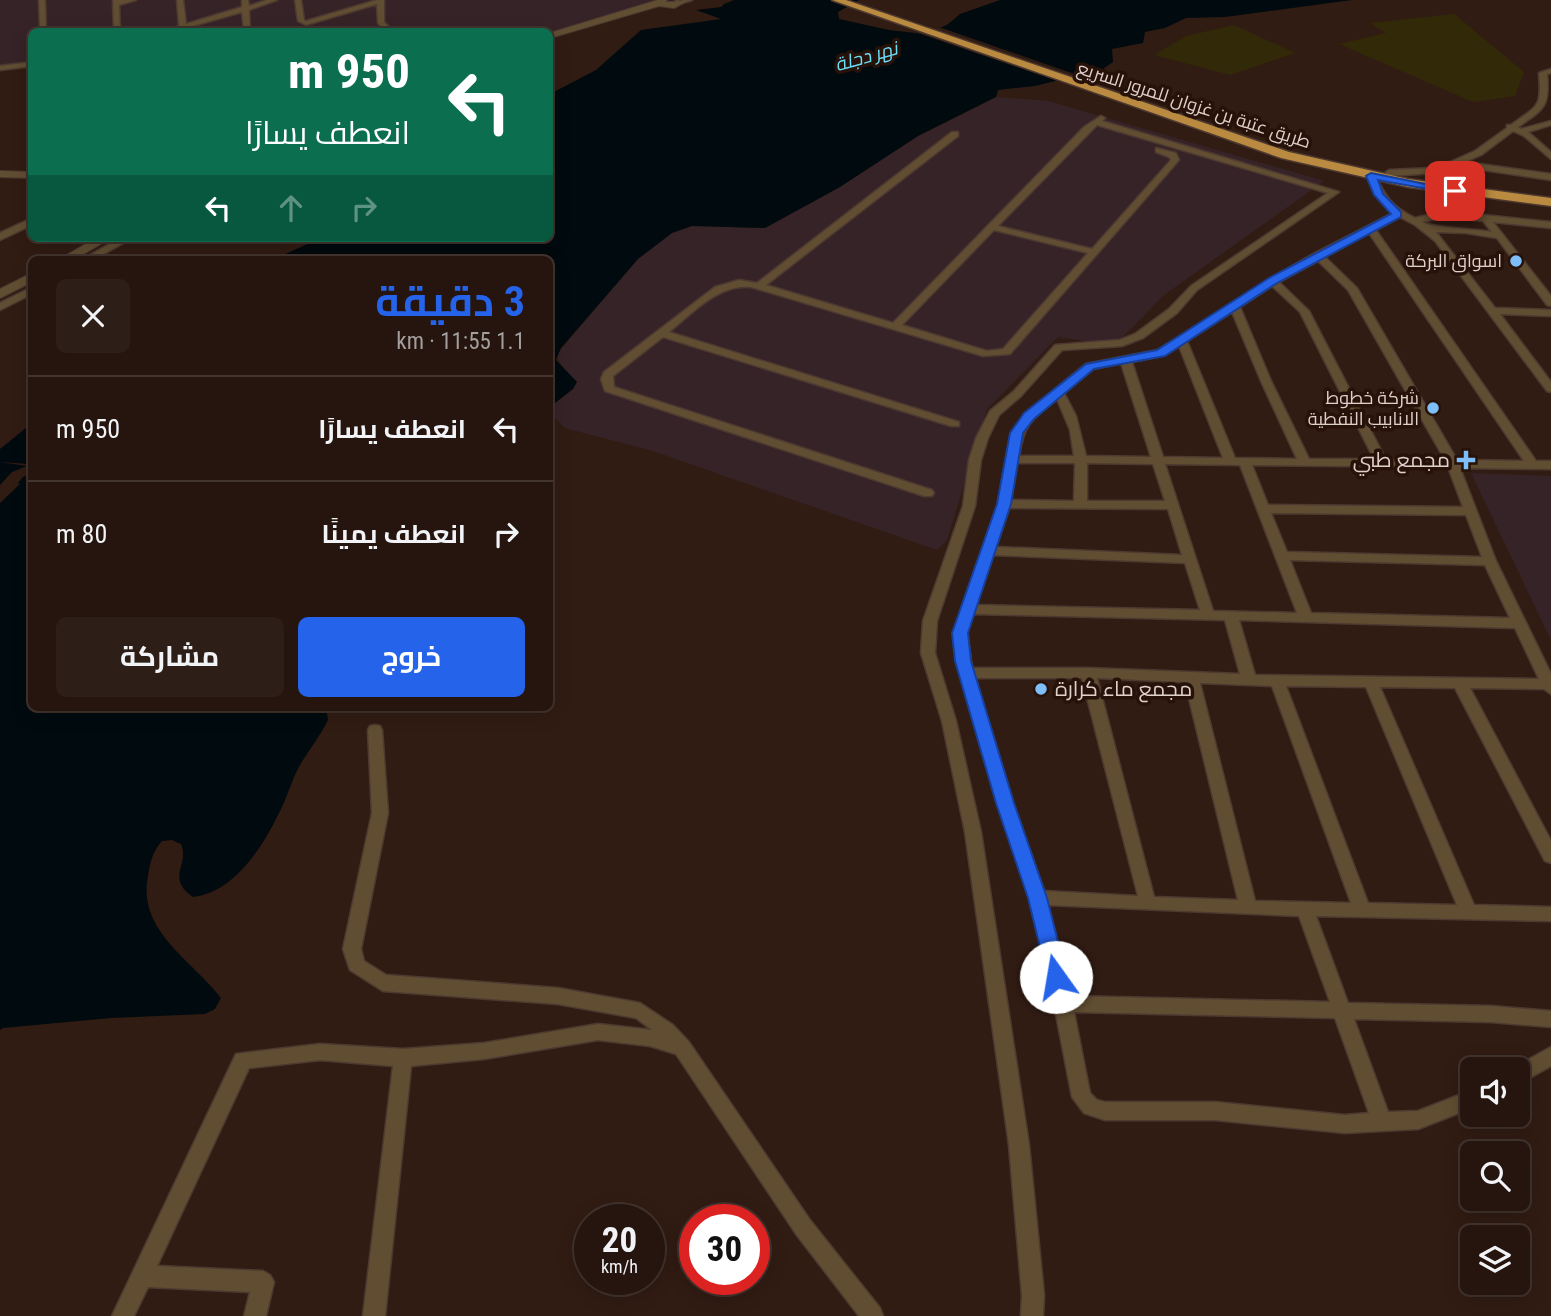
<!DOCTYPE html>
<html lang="ar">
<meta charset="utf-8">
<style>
body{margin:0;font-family:"Roboto Condensed",Cairo,sans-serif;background:#2d1e17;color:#f1f3f6;direction:rtl;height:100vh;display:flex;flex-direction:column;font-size:26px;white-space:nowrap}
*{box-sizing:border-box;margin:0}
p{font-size:23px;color:#a39f9e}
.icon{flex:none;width:38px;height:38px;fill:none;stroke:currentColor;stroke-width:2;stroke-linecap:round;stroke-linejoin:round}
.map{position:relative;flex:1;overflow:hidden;direction:ltr}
.sheet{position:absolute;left:28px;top:256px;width:525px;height:455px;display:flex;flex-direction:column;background:#25150e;border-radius:10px;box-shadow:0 4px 18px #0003,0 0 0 2px #42342e;direction:rtl}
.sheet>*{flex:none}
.guide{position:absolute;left:28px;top:28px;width:525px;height:214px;border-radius:10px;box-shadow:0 4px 18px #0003,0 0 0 2px #42342e;direction:rtl;background:#0b6e4f;color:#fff;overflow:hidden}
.controls{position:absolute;left:1460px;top:1057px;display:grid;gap:14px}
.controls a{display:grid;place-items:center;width:70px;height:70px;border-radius:10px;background:#25150e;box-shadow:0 4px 18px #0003,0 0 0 2px #42342e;font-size:35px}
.speed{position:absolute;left:574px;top:1204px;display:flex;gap:14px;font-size:35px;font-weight:700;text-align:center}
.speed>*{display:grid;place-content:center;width:91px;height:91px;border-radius:50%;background:#25150e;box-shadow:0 4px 18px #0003,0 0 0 2px #42342e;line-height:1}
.speed small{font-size:18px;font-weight:400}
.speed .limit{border:10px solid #d22;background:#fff;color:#111}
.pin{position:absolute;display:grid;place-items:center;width:60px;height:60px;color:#fff;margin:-30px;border-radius:14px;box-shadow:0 4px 10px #0006}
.me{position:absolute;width:77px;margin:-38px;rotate:347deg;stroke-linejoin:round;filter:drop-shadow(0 0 5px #0008)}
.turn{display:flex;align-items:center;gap:24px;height:147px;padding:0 28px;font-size:32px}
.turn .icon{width:91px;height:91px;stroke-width:2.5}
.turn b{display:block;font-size:49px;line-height:60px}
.lanes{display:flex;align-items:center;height:66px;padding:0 28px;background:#0003;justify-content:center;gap:35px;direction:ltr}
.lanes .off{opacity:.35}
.round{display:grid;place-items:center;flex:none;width:74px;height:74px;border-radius:10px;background:#2d1e17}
.overview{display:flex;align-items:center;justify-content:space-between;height:119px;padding:0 28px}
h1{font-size:42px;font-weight:700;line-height:52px;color:#2563eb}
.action{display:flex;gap:14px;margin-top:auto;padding:14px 28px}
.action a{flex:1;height:80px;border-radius:10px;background:#2563eb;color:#fff;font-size:28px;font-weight:700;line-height:80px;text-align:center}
.action a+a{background:#2d1e17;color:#f1f3f6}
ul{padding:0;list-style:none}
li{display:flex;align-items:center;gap:21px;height:105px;padding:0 28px;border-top:2px solid #42342e}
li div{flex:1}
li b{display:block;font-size:26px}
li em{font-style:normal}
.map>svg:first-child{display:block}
.industrial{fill:#362328}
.sand{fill:#312907}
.water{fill:#010a0e}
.pier{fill:#311c13}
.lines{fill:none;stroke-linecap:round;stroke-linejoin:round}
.minor-casing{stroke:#4d3930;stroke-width:3}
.tertiary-casing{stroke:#4d3930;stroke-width:2}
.motorway-casing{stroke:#4d3930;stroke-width:3}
.minor{fill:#614e32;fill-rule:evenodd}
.tertiary{fill:#614e32;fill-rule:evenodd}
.motorway{fill:#b98a3f;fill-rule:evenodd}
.route{fill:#2563eb;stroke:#184099;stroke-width:2}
.poi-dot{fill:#7ebef9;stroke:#27120a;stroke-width:2.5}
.labels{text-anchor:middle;stroke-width:7;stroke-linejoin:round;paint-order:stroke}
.far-street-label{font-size:18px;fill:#dfd0ca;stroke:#27120a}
.far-poi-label{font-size:18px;fill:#dfd0ca;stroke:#27120a;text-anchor:end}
.far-water-label{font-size:19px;font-style:italic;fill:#6bdffa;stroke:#27120a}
.poi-label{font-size:21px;fill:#dfd0ca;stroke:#27120a;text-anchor:end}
</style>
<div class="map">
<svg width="1551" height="1316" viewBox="0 0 1551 1316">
<rect width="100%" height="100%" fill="#311c13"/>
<g class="industrial">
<polygon points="0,0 681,0 550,37 550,32 32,32 31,62 0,66"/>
<polygon points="996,97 1048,101 1324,181 1164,295 1115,345 1058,337 987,409 947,540 937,550 653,451 565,428 550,414 550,407 554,401 573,389 556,355 638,259 672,233 692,226 765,228 840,187 918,136"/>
<polygon points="1471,473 1551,476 1551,640"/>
</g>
<g class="sand">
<polygon points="1454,14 1524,72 1515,96 1473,102 1339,44 1386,33 1370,23"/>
<polygon points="1234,25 1295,53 1230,75 1154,55 1186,36"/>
</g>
<g class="water">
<polygon points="734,0 859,0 838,12 839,19 889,30 924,34 947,25 960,14 1000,0 1352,0 1225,17 1186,18 1165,28 1145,32 1143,43 1112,49 1113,62 1103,69 1035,86 998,90 996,97 918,136 840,187 765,228 692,226 672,233 638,259 561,348 556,360 577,382 573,389 550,407 550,259 274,259 321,238 550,238 550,94 596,70 641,30 721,19 696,10 721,7 724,4"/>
<path d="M31 424 32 707H326L328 720C320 736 309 750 300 765 291 781 287 799 278 815 262 848 233 893 193 897 165 877 190 866 181 844L172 840 162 841C153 851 150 862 148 876 137 931 192 960 221 998L215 1009 205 1014 111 1018 3 1028 0 1030V449Z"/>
</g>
<g class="pier">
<polygon points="936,26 1086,78 1063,83 912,31 923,31"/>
<polygon points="31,451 31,474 23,477 18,483 20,484 0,503 0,485 12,472 27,466 0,462 29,464 26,456"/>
</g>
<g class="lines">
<g class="minor-casing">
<g id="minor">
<polygon points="39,0 45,0 46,32 40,32"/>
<polygon points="113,0 136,0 119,5 120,32 114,32"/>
<polygon points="177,0 183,0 186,24 242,7 242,0 248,0 249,6 267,0 277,0 249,10 250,32 244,32 242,12 186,28 186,32 164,32 179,26"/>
<polygon points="295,0 301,0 304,20 306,21 377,0 384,0 384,22 394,32 386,32 378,23 377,4 306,25 298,21"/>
<polygon points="683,0 692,0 679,4 679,2"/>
<polygon points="32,62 32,66 0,70 0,66"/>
<path d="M1551 69V73L1547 74C1550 107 1544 109 1518 127L1521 129 1551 121V125L1528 132 1551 152V159L1524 136 1513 131 1481 155 1465 162 1551 174V180L1456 166 1435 173 1389 176 1385 173 1389 170 1434 168 1450 162 1475 151 1507 128V125H1511C1538 105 1542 108 1539 73Z"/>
<path d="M1101 116 1105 118 1102 121 1339 192 1197 290 1177 313 1143 338 1122 346 1062 350 1021 396 999 415 988 438 981 460 975 506 937 621 935 653 956 721 981 832 1029 1145 1044 1295 1043 1316H1021L1022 1295 1009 1145 965 832 942 721 921 653 923 621 963 506 969 460 976 438 990 411 1013 392 1055 345 1120 340 1135 334 1169 309 1191 286 1328 193 1097 125 998 226 1092 249 1171 160 1169 157 1156 152V148L1176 153 1179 160 1010 354 983 356 751 287C718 284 693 313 669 332L959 422V426H951L663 337 613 376 614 387 932 490 934 493 932 496H924L605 391 601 379 604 372 715 287 739 280 757 283 952 132H958V136L766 285 893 323 1084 127ZM994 230 1088 253 1003 349 987 351 902 325Z"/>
<path d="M1368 174H1374C1386 197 1391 206 1415 218L1445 211 1551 222V228L1493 222 1551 296V306L1547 305 1497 238 1466 233 1436 232 1495 308 1551 310V316L1500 314 1551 382V392L1547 391 1435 241 1415 225 1400 217 1376 230 1536 461H1551V469L1460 468 1496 561 1551 674V694L1544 689 1470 688 1551 841V863L1545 861 1455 688 1380 687 1474 905 1551 907V921L1316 916 1348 1003 1491 1006 1551 1011V1027L1491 1022 1354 1019 1388 1112 1418 1111 1472 1090V1108L1418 1129 1345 1133 1215 1120H1105L1084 1113 1072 1097 1054 1004 1030 898 997 803 956 661 953 633 998 504 1011 433 1025 414 1086 364 1158 350 1270 279 1315 253 1393 213C1380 203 1374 191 1367 176ZM1445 217 1483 221 1492 232C1475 229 1432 228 1422 222ZM1369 233 1524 461 1457 460 1357 288 1325 257ZM1318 261 1348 290 1445 460H1386L1309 311 1279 282ZM1272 286 1300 312 1374 459H1309L1271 381 1240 307ZM1232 312 1261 381 1297 459 1235 458 1187 341ZM1179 346 1223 458 1163 457 1132 362 1165 355ZM1121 363 1151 457 1086 456 1076 416 1064 393 1093 369ZM1057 399 1070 430 1074 456H1019C1024 423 1032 419 1057 399ZM1017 463H1075L1074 501 1011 500ZM1087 463 1153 464 1165 501H1087ZM1165 464 1240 465 1297 613 1213 611ZM1252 465 1448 467 1463 507 1268 505ZM1009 508 1168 509 1182 555 996 547ZM1271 513 1466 515 1482 557 1287 552ZM993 555 1185 563 1200 610 976 605ZM1290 560 1485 565 1510 618 1311 613ZM973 614 1225 620 1240 674 1088 668H972L967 633ZM1239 620 1515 628 1539 679 1255 675ZM975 678H1082L1138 896 1044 891 1013 803ZM1097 678 1185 682 1238 900 1154 897ZM1200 683 1272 686 1351 903 1255 901ZM1286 686 1366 687 1457 905 1368 903ZM1048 905 1299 916 1330 1002 1070 996ZM1074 1012 1335 1018 1369 1113 1345 1115 1215 1102H1105L1097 1100 1090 1093Z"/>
<polygon points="32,218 32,225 0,240 0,233"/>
<polygon points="120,238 132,238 95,259 83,259"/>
<polygon points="32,287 32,294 0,310 0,303"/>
<polygon points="375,725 380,726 382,730 388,813 361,949 364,961 386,975 558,988 640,1003 673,1025 689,1042 810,1220 880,1308 883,1316 859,1316 796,1234 676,1054 650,1046 598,1040 484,1059 411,1066 385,1316 363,1316 393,1066 320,1060 249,1068 157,1266 263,1271 270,1275 274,1282 266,1316 244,1316 250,1292 148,1287 134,1316 112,1316 236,1054 320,1044 403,1049 484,1043 598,1024 652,1030 636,1018 558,1004 383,991 350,970 343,949 372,813 368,730 370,726"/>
<polygon points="1551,1047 1551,1066 1517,1085 1517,1069 1511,1069"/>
</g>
</g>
<g class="tertiary-casing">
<g id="tertiary">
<polygon points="658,0 667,0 665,2 676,2 675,0 685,2 674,8 659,6 550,38 550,33"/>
<polygon points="0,171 32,172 32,178 0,177"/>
<polygon points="96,238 111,238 75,259 60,259"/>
<polygon points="32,273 32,282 0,298 0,289"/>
</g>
</g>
<g class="motorway-casing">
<polygon id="motorway" points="832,0 846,0 1289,152 1408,179 1551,198 1551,206 1408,187 1281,158"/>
</g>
<use href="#minor" class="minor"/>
<use href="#tertiary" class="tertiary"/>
<use href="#motorway" class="motorway"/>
</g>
<polygon class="route" points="1371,173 1460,191 1455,194 1378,180 1383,194 1401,212 1401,217 1277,283 1165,356 1094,369 1034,419 1023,433 1011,504 968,633 971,661 1014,803 1047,898 1067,977 1064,984 1056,986 1049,984 1028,898 996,803 955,661 952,633 997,504 1010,433 1024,413 1086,364 1157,350 1269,278 1391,214 1374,195 1366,176"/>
<g class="poi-dot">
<circle cx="1516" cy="261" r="7"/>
<circle cx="1433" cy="408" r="7"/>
<path d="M1462.5 449.5h7v7h7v7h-7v7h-7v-7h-7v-7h7z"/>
<circle cx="1041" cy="689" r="7"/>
</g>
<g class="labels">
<g class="far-street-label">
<text transform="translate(1194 105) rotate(18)" y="6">طريق عتبة بن غزوان للمرور السريع</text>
</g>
<g class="far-poi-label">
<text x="1502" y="267">اسواق البركة</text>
<text x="1419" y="404">شركة خطوط<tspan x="1419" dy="21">الانابيب النفطية</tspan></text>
</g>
<g class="far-water-label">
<text transform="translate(866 56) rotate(-16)" y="7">نهر دجلة</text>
</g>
<g class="poi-label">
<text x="1450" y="467">مجمع طبي</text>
<text x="1055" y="696" text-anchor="start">مجمع ماء كرارة</text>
</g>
</g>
</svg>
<div class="controls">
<a><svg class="icon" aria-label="sound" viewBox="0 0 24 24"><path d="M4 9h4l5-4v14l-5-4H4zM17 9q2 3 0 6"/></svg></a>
<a><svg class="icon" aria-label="search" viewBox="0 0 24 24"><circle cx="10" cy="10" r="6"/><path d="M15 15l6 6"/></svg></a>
<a><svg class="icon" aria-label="layers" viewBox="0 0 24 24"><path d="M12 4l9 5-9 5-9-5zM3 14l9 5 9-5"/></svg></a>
</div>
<div class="speed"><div>20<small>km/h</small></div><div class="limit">30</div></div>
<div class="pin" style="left:1455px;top:191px;background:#d93025"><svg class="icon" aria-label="arrive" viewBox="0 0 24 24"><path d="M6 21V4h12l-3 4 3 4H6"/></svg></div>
<svg class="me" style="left:1056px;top:977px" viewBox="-20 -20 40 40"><circle r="19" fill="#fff"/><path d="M0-13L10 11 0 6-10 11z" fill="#2563eb"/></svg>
<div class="guide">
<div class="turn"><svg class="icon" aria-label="left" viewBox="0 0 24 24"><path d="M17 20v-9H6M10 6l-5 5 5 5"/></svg><div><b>950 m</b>انعطف يسارًا</div></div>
<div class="lanes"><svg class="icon" aria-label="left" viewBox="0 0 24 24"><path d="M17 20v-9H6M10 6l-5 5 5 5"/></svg><svg class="icon off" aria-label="ahead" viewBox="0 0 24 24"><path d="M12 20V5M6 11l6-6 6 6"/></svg><svg class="icon off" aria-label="right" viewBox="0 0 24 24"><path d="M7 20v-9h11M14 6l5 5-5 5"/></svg></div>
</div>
<section class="sheet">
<div class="overview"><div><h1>3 دقيقة</h1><p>1.1 km · 11:55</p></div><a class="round"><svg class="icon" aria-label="close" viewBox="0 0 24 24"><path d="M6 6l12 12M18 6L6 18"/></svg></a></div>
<ul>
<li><svg class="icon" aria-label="left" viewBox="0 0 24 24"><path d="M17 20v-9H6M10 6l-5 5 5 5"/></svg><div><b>انعطف يسارًا</b></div><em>950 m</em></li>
<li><svg class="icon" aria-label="right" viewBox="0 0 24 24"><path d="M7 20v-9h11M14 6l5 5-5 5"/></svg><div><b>انعطف يمينًا</b></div><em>80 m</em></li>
</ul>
<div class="action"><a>خروج</a><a>مشاركة</a></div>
</section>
</div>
